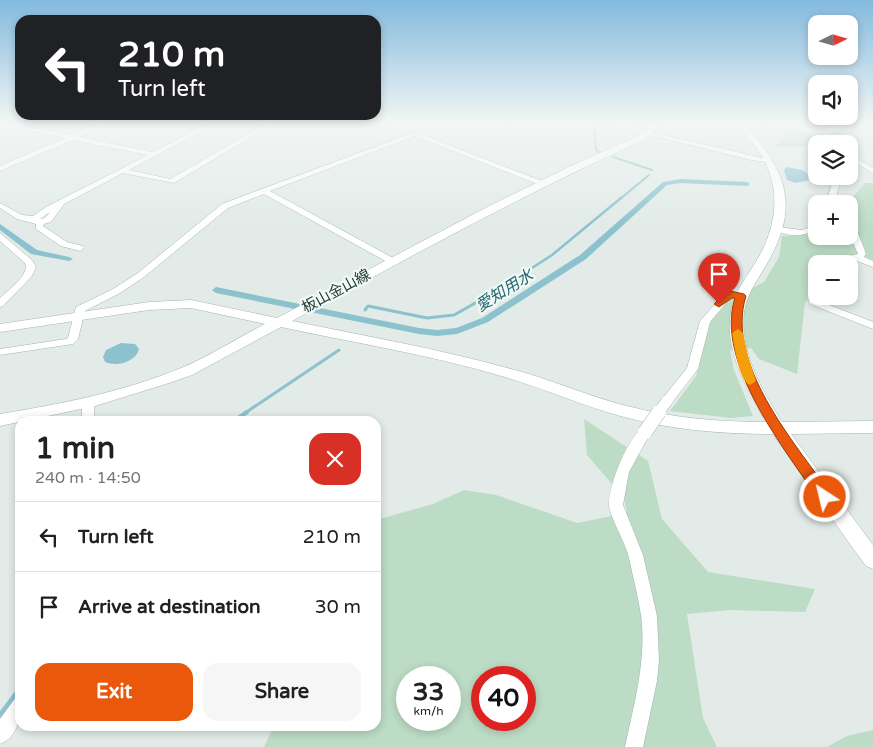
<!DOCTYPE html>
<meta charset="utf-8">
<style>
body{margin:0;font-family:"Varela Round","Noto Sans JP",sans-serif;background:#f6f6f6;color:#202124;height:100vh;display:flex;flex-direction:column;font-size:19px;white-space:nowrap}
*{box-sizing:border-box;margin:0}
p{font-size:16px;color:#757577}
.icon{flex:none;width:28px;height:28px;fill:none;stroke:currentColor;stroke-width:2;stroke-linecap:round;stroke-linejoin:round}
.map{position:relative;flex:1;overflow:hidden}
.drawer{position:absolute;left:15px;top:416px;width:366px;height:315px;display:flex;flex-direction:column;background:#fff;border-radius:15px;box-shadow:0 2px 8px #0003}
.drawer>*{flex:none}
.guide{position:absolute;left:15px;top:15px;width:366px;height:105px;border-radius:15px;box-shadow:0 2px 8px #0003;background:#202124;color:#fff;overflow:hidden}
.needle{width:32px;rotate:85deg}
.buttons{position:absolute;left:808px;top:15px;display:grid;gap:10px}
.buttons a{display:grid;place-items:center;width:50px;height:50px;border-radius:10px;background:#fff;box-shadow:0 2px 8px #0003;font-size:25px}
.speed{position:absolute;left:396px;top:666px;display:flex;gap:10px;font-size:25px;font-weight:700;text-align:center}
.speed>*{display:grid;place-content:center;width:65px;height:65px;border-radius:50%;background:#fff;box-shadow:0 2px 8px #0003;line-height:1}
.speed small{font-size:12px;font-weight:400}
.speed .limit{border:8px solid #d22;background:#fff;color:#111}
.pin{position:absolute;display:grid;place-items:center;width:42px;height:42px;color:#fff;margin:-51px -21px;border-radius:50% 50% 50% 0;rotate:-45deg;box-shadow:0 0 5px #0007}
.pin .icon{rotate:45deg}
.me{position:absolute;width:55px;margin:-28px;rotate:325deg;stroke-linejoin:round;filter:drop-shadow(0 0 4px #0008)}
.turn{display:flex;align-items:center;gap:18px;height:105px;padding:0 20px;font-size:22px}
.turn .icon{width:65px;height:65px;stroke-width:2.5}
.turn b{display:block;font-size:35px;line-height:42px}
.round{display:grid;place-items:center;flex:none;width:52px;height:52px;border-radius:15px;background:#f6f6f6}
.summary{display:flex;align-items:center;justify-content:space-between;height:85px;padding:0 20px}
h1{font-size:30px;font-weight:700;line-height:38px}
.cta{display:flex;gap:10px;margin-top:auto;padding:10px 20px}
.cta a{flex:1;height:58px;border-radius:15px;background:#ea580c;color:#fff;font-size:20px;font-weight:700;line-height:58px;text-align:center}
.cta a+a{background:#f6f6f6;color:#202124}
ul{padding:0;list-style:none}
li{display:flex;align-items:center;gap:15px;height:70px;padding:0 20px;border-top:1px solid #e0e0e0}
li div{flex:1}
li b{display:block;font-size:19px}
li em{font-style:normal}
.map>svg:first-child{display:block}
.green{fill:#bcdcc5;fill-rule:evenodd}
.water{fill:#8cc2ce}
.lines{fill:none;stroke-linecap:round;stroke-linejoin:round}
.stream-far4{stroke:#8cc2ce;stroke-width:2}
.stream-far3{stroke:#8cc2ce;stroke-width:2.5}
.stream-far2{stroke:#8cc2ce;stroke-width:3}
.stream-far1{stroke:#8cc2ce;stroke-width:4}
.stream{stroke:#8cc2ce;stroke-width:4.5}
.canal{fill:#8cc2ce;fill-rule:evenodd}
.street-casing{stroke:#a5b3ae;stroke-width:1}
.secondary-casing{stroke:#a1b7af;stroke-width:1}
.street{fill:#fff;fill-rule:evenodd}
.secondary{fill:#fff;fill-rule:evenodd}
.street-bridge-far1-casing{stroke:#a5b3ae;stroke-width:12;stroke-linecap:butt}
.street-bridge-casing{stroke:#a5b3ae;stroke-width:15;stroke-linecap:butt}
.street-bridge-far1{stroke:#fff;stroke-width:11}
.street-bridge{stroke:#fff;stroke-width:14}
.route{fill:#ea580c;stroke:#983908}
.slow{fill:#f59e0b}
.labels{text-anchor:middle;stroke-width:4.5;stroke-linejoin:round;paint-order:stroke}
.street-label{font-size:15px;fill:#233b35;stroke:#f2f8f5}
.water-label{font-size:16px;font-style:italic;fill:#206574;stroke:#f2f8f5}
</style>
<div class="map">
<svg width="873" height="747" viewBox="0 0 873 747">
<rect width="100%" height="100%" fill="#e2ebe7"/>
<g class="green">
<path d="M781 129C795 129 808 135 822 135 833 134 829 129 845 133L838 138 846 144H816V146L775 147 785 136Z"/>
<polygon points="865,183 873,183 873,260 855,254 845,264 816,264 816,291 805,302 797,374 759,359 751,348 730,350 734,370 753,416 731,418 670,411 696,376 711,321 729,300 764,282 779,257 782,236 811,235 816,230 816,236 849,236 849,204 840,204 848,202"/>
<path d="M584 419 648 461 662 519 708 572 815 589 805 612 730 610 687 614 703 718 717 747H264L274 726H376V520L433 504 464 490 496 495 577 523 627 513 624 498 587 455ZM408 678H450V720H408ZM482 678H525V720H482Z"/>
<polygon points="873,730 873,747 827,747 847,736"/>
</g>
<g class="water">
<polygon points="787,167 802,170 814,179 796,183 787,180 784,170"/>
<path d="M121 343 135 344 139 349C136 362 117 367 105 362L103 357 106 350Z"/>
</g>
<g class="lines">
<g class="stream-far4">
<polyline points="594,123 596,150 599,152"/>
<polyline points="613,157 652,170"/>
<polyline points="620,199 649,175"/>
</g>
<polyline class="stream-far3" points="491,295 552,255 621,198"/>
<g class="stream-far2">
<polyline points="365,310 368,306 427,318 454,315 493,293"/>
<polyline points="245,413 339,350"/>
</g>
<polyline class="stream-far1" points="234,421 247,412"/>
<polyline class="stream" points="0,715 20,688"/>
<g class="canal">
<polygon points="681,179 747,182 750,184 747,186 681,183 667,185 586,259 488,322 457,334 437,336 419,334 216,293 212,290 216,287 419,328 437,330 456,328 482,318 580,255 663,182"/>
<polygon points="0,224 37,250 69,257 73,259 69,261 31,254 0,230"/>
</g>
<g class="street-casing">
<g id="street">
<path d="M14 123H21L27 127 71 135 101 123H108L79 137 153 152 210 123H217L129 170 170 179 268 123H275L174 183 123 173 64 204 51 222 44 224 43 226 67 242 83 246 84 248 80 251 61 246 36 229V224L17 219 0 208V203L22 215 33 216 46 207 148 155 73 140 0 171V166L65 138 23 129ZM50 212 45 218 40 219Z"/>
<polygon points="602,123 611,123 772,160 769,162 751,160"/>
<polygon points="831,123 837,123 836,129 826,138 829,144 822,144 820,137 830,128"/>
<polygon points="415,132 547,183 540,185 415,136 270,191 395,259 395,263 389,263 264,194 228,208 144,277 120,293 85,311 78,339 73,344 0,355 0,349 66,339 68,338 76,307 113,289 138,273 222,204"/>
<polygon points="849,154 873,168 873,173 849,159"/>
<polygon points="834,176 842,176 834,204 826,204"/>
<path d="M849 216 853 218C856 231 862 241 866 254L864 257 873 261V267L857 261H855L849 266V264H843L849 256 858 254 849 234Z"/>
<path d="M816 225V230C804 237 785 237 774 229L778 227 802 230Z"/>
<path d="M0 233 32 260 36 267 32 276 3 306 0 307V298C8 290 30 275 25 263L0 241Z"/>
<polygon points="729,291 744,294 746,296 741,299 731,297 710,322 698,369 671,404 663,404 661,401 663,398 687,368 700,321 726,292"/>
<polygon points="816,293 816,296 821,296 819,301 873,322 873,329 810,304 808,302 813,294"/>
<polygon points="88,400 92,401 94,404 94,421 82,421 82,404 84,401"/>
<path d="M645 427 649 429 651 432 629 472 623 505 643 555 657 616 659 660 657 681 643 747H625C634 704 647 659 641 615 638 596 633 577 629 558 626 543 610 518 609 505 608 488 629 432 645 427Z"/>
<path d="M20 697C20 715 20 736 0 744V719L14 700Z"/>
</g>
</g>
<g class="secondary-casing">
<path id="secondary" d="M650 123H658L652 134 644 140C523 194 408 258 292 321 365 336 439 349 511 369 550 379 587 396 627 406 672 418 719 422 766 422 747 390 724 349 731 311 734 292 747 277 757 260 777 226 782 188 760 153 753 142 743 133 736 123H744C784 169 801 202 769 260 760 277 747 292 744 312 739 350 762 391 782 422L873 421V433L791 434 873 545V569L866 566 847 540 773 434C722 434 673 430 624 417 584 406 545 389 505 377 432 355 355 343 281 327L192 375 169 383 95 406 0 426V414C61 404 123 392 181 368 210 356 237 338 265 324L191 308 149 310 0 332V324L149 302 191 300 277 318 491 205 575 164 638 136 646 130Z"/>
</g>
<use href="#street" class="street"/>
<use href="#secondary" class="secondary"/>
<g class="street-bridge-far1-casing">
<polyline id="street-bridge-far1" points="658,413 667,401"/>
</g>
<g class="street-bridge-casing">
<polyline id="street-bridge" points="645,432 659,412"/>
</g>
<use href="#street-bridge-far1" class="street-bridge-far1"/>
<use href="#street-bridge" class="street-bridge"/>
</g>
<linearGradient id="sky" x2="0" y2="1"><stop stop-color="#83bade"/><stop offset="0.54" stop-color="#f2f6f4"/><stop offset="1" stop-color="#f2f6f4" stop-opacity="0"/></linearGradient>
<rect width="873" height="227" fill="url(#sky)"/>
<path class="route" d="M730 291 744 294 746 296C725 363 794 442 830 493L832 497 830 501 825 503 820 501C786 451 714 362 735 298H732L719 307 714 304 726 292Z"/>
<path class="slow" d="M738 329 743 333 748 356 756 381 750 385C739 382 734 344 732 333Z"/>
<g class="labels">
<g class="street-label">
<text transform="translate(336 291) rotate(-28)" y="5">板山金山線</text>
</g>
<g class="water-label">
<text transform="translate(504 290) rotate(-32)" y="6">愛知用水</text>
</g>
</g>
</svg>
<div class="buttons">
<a><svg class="needle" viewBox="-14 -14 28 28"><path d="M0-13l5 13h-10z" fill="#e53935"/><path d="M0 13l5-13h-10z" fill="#757577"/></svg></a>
<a><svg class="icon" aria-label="sound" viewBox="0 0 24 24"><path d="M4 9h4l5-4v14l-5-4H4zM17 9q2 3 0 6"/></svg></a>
<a><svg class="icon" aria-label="layers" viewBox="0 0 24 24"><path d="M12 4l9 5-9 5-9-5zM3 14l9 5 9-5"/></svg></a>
<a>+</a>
<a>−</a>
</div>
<div class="speed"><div>33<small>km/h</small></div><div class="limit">40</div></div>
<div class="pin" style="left:719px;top:304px;background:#d93025"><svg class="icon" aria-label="arrive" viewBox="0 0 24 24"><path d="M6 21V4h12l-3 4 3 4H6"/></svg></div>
<svg class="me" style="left:825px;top:497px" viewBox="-20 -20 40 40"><circle r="17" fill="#ea580c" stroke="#fff" stroke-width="3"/><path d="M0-11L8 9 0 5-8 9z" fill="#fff"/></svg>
<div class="guide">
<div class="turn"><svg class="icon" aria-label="left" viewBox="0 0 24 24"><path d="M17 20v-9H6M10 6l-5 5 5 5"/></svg><div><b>210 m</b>Turn left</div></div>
</div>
<section class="drawer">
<div class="summary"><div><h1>1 min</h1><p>240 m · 14:50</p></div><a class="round" style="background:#d93025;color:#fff"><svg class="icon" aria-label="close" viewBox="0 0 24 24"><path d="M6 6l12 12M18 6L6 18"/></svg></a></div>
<ul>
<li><svg class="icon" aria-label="left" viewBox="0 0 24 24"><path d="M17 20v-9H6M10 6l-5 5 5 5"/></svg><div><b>Turn left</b></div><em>210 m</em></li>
<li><svg class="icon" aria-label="arrive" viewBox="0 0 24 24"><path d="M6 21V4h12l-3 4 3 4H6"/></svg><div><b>Arrive at destination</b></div><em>30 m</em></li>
</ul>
<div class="cta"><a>Exit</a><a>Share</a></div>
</section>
</div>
